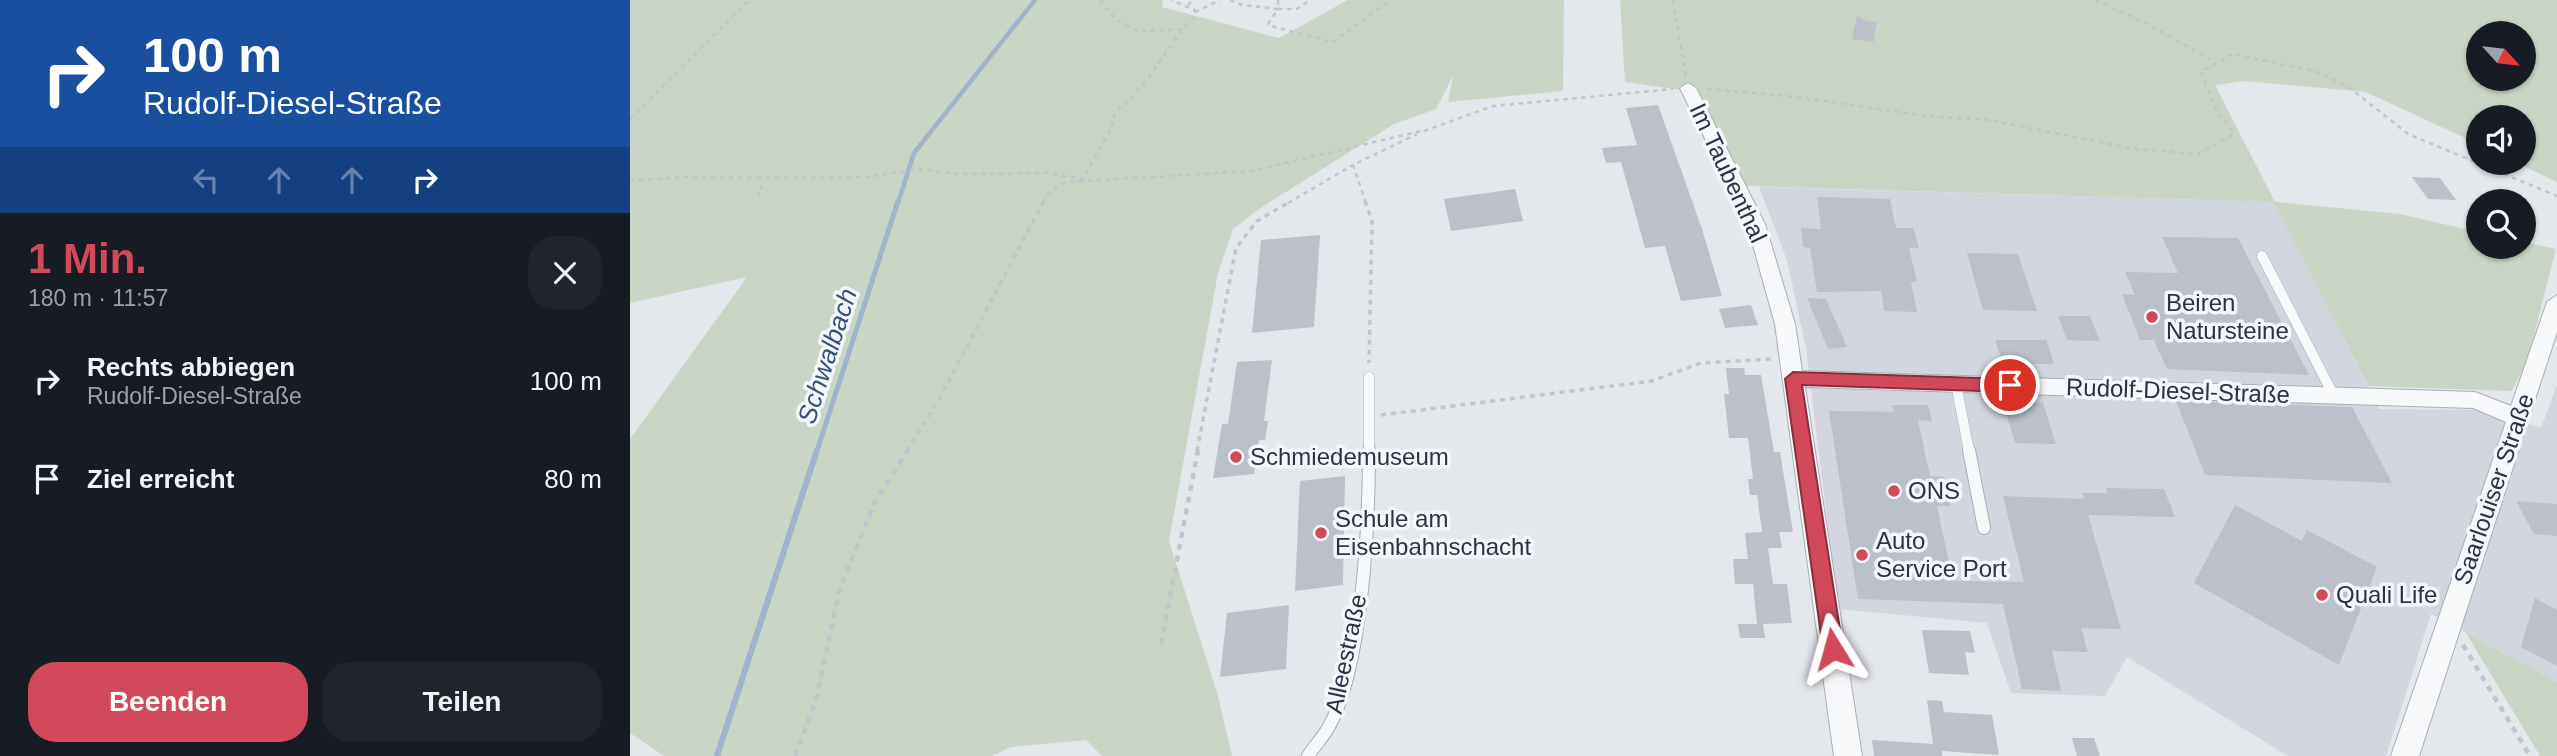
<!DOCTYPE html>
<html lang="de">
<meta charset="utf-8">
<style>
body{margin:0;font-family:Arial,sans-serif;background:#20242c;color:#f1f3f6;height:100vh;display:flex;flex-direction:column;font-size:26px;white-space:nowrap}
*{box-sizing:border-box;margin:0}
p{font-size:23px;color:#9ea1a6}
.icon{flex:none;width:38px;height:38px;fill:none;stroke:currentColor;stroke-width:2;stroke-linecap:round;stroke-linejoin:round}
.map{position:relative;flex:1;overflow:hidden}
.details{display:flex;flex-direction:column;background:#171b24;width:630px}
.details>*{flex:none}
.banner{background:#1a4fa0;color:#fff;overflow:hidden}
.needle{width:46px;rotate:117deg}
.tools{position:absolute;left:1836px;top:21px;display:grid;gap:14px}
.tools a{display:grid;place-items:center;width:70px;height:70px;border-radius:50%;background:#171b24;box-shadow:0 2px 5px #0004;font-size:35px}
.pin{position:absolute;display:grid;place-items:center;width:60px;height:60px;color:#fff;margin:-30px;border:4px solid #fff;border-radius:50%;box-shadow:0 2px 7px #0007}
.me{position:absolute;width:77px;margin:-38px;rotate:352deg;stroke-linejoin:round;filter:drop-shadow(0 0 5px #0008)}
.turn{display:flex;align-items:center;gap:24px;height:147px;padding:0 28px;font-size:32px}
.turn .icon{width:91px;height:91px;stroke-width:2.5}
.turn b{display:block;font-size:49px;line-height:60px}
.lanes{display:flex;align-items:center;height:66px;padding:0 28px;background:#0003;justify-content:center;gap:35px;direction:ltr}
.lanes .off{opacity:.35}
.round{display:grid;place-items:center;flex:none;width:74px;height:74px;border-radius:28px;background:#20242c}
.summary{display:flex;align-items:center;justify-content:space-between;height:119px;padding:0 28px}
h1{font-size:42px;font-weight:800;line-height:52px;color:#d1495b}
.primary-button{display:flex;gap:14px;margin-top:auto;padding:14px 28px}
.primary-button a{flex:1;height:80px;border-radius:28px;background:#d1495b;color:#fff;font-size:28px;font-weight:800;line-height:80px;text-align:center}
.primary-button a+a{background:#20242c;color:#f1f3f6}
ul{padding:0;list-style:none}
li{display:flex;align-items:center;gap:21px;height:98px;padding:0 28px}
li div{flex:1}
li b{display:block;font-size:26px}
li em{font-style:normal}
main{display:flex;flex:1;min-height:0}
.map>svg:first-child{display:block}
.built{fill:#d2d6de}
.green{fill:#c9d6c5;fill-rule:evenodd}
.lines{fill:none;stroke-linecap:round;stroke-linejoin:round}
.stream-far2{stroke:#9fb4cc;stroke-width:4.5}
.stream-far1{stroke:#9fb4cc;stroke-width:5}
.stream{stroke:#9fb4cc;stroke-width:6}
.building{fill:#bbc0ca}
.lane-far1-casing{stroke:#a9aeb7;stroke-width:11}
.lane-casing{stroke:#a9aeb7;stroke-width:14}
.street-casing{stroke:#a9aeb7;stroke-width:2}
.path-far2{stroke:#c2c5cb;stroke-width:2.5;stroke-dasharray:4.5 4.5;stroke-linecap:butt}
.path-far1{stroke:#c2c5cb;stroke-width:3.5;stroke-dasharray:5 5;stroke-linecap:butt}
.path{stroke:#c2c5cb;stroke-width:4.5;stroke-dasharray:6 6;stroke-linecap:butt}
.lane-far1{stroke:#f7f8fa;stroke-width:10}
.lane{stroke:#f7f8fa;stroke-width:12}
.street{fill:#f7f8fa;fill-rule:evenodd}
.route{fill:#d1495b;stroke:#882f3b;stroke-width:2}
.poi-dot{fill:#d1495b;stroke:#f4f6f9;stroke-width:2.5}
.labels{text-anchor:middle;stroke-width:7;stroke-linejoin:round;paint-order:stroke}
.street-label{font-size:24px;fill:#2b3445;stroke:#f4f6f9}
.poi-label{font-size:24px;fill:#2b3445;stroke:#f4f6f9;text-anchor:start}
.water-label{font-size:26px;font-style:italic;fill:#34527a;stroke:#f4f6f9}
</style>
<main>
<section class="details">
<div class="banner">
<div class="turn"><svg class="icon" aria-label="right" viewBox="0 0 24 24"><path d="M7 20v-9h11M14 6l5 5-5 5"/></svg><div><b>100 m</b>Rudolf-Diesel-Straße</div></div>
<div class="lanes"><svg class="icon off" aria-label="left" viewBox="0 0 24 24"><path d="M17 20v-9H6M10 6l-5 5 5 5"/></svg><svg class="icon off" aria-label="ahead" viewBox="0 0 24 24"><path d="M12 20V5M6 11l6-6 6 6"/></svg><svg class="icon off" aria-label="ahead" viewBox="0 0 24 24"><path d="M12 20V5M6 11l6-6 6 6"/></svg><svg class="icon" aria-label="right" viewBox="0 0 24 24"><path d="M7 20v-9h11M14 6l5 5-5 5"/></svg></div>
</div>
<div class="summary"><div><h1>1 Min.</h1><p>180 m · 11:57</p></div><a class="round"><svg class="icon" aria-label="close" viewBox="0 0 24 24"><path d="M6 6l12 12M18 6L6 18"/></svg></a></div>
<ul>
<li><svg class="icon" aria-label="right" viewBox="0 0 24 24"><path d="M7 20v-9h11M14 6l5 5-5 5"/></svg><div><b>Rechts abbiegen</b><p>Rudolf-Diesel-Straße</p></div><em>100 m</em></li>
<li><svg class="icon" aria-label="arrive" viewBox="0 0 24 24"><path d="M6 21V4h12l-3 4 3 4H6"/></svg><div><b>Ziel erreicht</b></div><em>80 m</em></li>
</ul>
<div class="primary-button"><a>Beenden</a><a>Teilen</a></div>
</section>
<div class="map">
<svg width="1927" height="756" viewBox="0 0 1927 756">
<rect width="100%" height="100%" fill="#e4e7ec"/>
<polygon class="built" points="1129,187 1645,202 1749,409 1859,410 1911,428 1927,385 1927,682 1801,614 1756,756 1658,756 1497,657 1475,696 1381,693 1357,623 1208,609 1176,348 1157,260"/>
<g class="green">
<polygon points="0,0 533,0 532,7 649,38 718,0 934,0 933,91 818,102 823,76 806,109 764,124 632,207 603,229 588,273 539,541 588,696 602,756 472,756 456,740 381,747 362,756 34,756 0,733 0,439 117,277 0,303"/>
<path d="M990 0H1927V182L1887 163H1894V117H1848V144L1736 92 1615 81 1585 85 1645 202 1770 214 1848 232V247H1894V242L1926 249 1898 358 1882 391 1738 386 1644 202 1116 186 1066 92 995 82ZM1848 33H1894V79H1848Z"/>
<polygon points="1836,633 1927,682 1927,756 1910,756"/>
</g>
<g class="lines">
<polyline class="stream-far2" points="268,203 284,153 405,0"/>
<polyline class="stream-far1" points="187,451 268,201"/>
<polyline class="stream" points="87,756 187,450"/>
</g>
<g class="building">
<polygon points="1227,15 1236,21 1247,22 1243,42 1222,39"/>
<polygon points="1028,105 1072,229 1092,296 1051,301 1035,246 1015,248 991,162 976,163 972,148 1007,145 996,108"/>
<polygon points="1782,177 1810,178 1826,200 1798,199"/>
<polygon points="885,189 893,221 821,231 814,199"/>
<polygon points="1187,197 1260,199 1266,228 1283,228 1289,248 1279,248 1287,282 1281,282 1287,312 1254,311 1251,291 1187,292 1180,248 1173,247 1171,228 1191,229"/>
<polygon points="690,235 684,327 622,333 631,240"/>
<polygon points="1532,237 1608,238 1679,375 1537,369 1524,340 1510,340 1492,294 1505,295 1495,272 1548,273"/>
<polygon points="1337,253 1388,254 1407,311 1353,310"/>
<polygon points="1177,298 1196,299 1217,347 1198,349"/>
<polygon points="1121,305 1128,325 1095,328 1089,309"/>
<polygon points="1428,316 1460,316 1470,341 1437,340"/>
<polygon points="1365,340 1416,340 1424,364 1373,364"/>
<polygon points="642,360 634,421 638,421 635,440 629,440 624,474 583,478 592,424 598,424 607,362"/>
<polygon points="1096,368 1114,368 1115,375 1131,375 1144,452 1150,452 1163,532 1149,532 1152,548 1138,548 1143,584 1157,584 1162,623 1133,624 1135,638 1110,638 1108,624 1127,624 1123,584 1105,584 1103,559 1118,559 1115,533 1132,532 1127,495 1120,495 1118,479 1123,479 1118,438 1099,438 1094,394 1099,394"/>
<polygon points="1546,401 1722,407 1762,483 1575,475"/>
<polygon points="1373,402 1413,403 1426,444 1385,443"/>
<polygon points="1262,405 1298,405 1302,421 1288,420 1300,476 1314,477 1321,506 1307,506 1323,581 1394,582 1373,496 1454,499 1452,493 1477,493 1476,488 1534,489 1545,517 1458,515 1491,629 1451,628 1458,652 1422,651 1431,691 1392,689 1373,604 1228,599 1199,411 1264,412"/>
<polygon points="715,476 713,585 665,591 670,481"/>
<polygon points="1886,501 1927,504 1927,536 1904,534"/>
<polygon points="1605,505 1672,541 1677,530 1747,567 1709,665 1564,583"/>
<polygon points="1905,598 1927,610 1927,666 1891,647"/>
<polygon points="659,605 656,669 590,677 597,613"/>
<polygon points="1292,630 1340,631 1345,653 1335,652 1339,675 1299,673"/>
<polygon points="1297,700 1312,701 1314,712 1362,715 1369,755 1312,751 1312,756 1244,756 1242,740 1303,744"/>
<polygon points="1442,738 1464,738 1470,756 1447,756"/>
</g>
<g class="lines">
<g class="lane-far1-casing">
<g id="lane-far1">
<polyline points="1632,256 1704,396"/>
<polyline points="739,377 739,451"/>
<polyline points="1326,384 1339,451"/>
</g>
</g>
<g class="lane-casing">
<g id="lane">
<polyline points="1339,450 1354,528"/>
<path d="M678 756C684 747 691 739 697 730 733 670 739 521 739 450"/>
</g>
</g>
<g class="street-casing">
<polygon id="street" points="1058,83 1066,88 1135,224 1165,324 1172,371 1845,392 1881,406 1917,302 1927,295 1927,332 1789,756 1761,756 1876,422 1843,408 1175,387 1232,756 1204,756 1145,324 1117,224 1050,88"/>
</g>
<g class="path-far2">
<polyline points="470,0 486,20 509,32 552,29"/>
<polyline points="600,0 612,5 648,9 638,24 641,26 703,42 760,0"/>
<polyline points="648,0 648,9 667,9 680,0"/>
<polyline points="1043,0 1056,77"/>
<polyline points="1465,0 1516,23 1587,63"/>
<polyline points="558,5 563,0"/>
<polyline points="565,12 590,0"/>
<polyline points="1077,89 1168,97 1295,116 1359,120 1505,149 1568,154 1604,134 1585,107 1571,72 1603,54 1688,72 1720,88 1778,134 1927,196"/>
<polyline points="0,119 119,0"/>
<polyline points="794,131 863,106 1043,89"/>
<path d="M127 178 237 177 289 169 328 174 419 173 453 179 481 129 485 112C520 87 535 46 565 16V10L541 0"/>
<polyline points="0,181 52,177 127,178 132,188 128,196"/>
<polyline points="413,203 418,193 436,182 622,171 795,130"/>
<polyline points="658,203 723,165"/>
<polyline points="736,203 723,165 787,134"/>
</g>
<g class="path-far1">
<polyline points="735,201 742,221 739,363"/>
<polyline points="751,415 1022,381 1071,363 1141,359"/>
<polyline points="277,451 308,401 414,201"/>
<polyline points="567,451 606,248 627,221 661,201"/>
</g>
<g class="path">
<polyline points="531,644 568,450"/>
<polyline points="1833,645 1900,756"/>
<polyline points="165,756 186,700 210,588 245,502 278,450"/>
</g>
<use href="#lane-far1" class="lane-far1"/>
<use href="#lane" class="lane"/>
<use href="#street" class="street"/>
</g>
<polygon class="route" points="1163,372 1380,379 1388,385 1380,392 1172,385 1213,649 1210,655 1203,658 1196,655 1193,649 1155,379"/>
<g class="poi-dot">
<circle cx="1522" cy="317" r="7"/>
<circle cx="606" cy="457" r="7"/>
<circle cx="1264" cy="491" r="7"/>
<circle cx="691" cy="533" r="7"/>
<circle cx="1232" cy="555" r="7"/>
<circle cx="1692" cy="595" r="7"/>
</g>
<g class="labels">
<g class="street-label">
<text transform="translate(1098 173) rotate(65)" y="8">Im Taubenthal</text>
<text transform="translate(1548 391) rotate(2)" y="8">Rudolf-Diesel-Straße</text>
<text transform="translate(1864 489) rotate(-71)" y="8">Saarlouiser Straße</text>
<text transform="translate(716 654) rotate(-78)" y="8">Alleestraße</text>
</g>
<g class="poi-label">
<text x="1536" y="311">Beiren<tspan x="1536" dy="28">Natursteine</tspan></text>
<text x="620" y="465">Schmiedemuseum</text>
<text x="1278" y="499">ONS</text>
<text x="705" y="527">Schule am<tspan x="705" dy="28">Eisenbahnschacht</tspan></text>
<text x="1246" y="549">Auto<tspan x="1246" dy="28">Service Port</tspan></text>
<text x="1706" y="603">Quali Life</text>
</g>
<g class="water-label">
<text transform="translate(197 356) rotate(-72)" y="9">Schwalbach</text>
</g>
</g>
</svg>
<div class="tools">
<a><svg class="needle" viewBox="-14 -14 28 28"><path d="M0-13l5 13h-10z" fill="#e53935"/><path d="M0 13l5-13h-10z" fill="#9ea1a6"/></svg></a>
<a><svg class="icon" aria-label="sound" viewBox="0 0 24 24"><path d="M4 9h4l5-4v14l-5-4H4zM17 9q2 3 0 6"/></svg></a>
<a><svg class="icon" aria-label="search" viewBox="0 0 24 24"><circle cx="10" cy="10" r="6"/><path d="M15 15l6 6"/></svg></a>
</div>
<div class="pin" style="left:1380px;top:385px;background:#d93025"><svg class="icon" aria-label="arrive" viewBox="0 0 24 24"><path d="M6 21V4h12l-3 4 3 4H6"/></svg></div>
<svg class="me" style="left:1203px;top:649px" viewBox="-20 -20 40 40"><path d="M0-17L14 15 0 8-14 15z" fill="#d1495b" stroke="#fff" stroke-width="4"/></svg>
</div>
</main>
